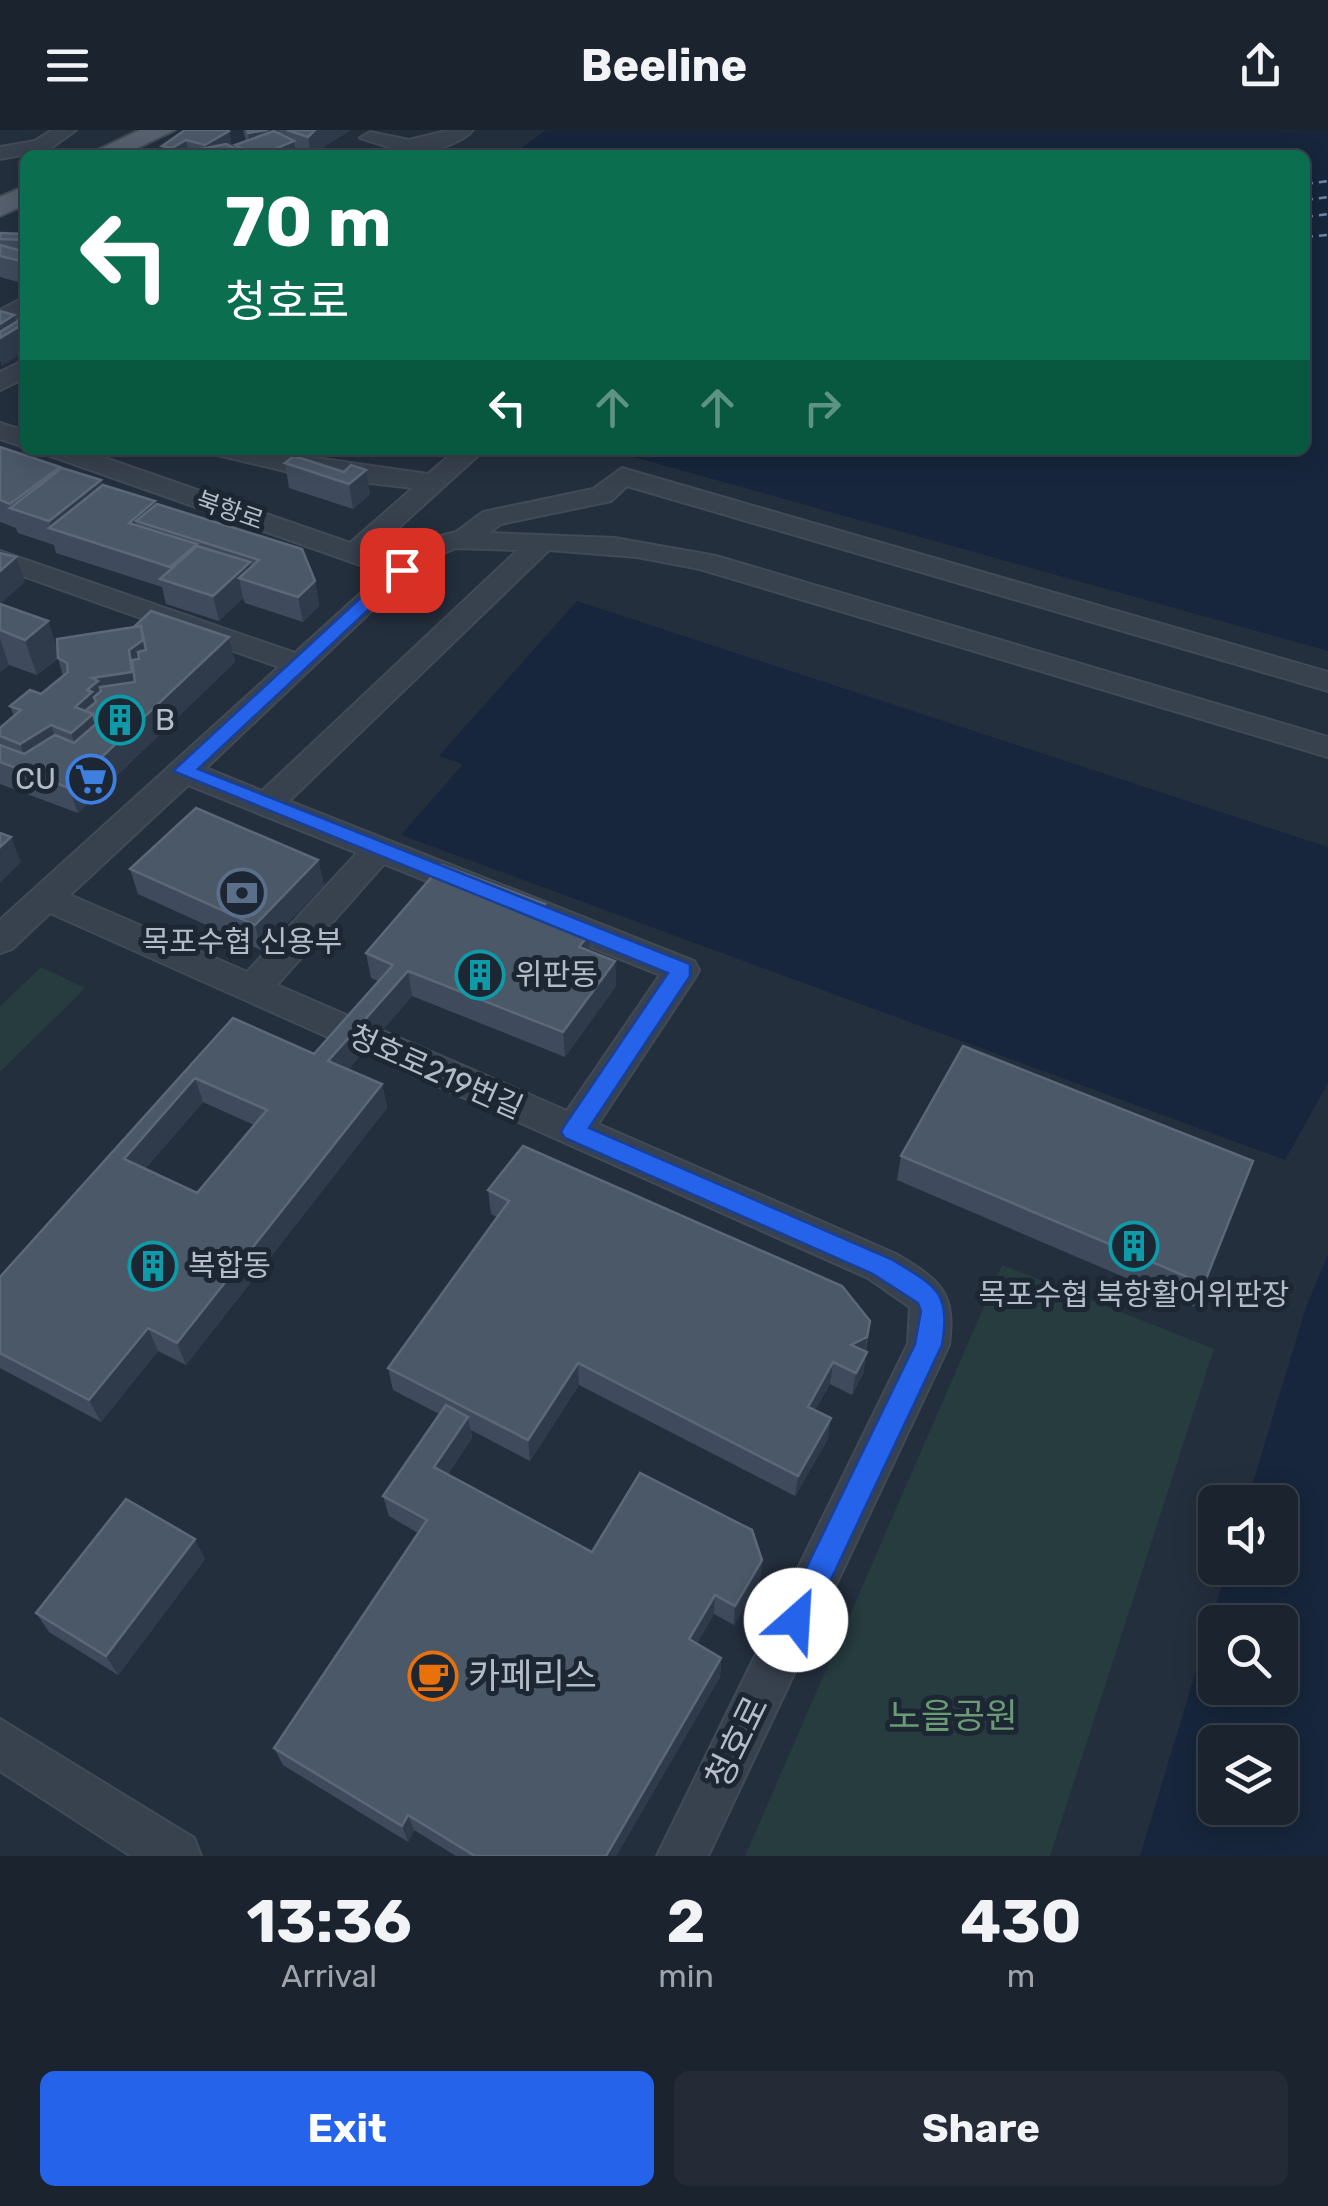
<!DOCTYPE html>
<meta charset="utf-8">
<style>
body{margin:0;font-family:Rubik,"Noto Sans KR",sans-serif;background:#242b36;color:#f1f3f6;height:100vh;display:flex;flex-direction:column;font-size:38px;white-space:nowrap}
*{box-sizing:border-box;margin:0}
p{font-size:32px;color:#a0a4aa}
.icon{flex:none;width:55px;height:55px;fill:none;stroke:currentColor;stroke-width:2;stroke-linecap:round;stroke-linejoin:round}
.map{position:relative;height:1726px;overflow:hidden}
.details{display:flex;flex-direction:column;background:#1b232e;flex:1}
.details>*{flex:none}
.top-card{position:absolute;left:20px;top:20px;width:1290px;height:305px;border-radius:15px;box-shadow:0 5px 25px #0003,0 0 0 2px #39404a;background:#0b6e4f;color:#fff;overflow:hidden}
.buttons{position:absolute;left:1198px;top:1355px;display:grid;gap:20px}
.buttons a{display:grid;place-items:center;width:100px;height:100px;border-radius:15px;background:#1b232e;box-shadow:0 5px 25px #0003,0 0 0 2px #39404a;font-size:50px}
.pin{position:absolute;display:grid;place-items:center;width:85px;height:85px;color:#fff;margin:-42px;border-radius:20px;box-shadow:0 5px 15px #0006}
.me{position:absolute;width:110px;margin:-55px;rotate:26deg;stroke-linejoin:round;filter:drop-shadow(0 0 8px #0008)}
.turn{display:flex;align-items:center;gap:35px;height:210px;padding:0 40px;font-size:45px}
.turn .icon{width:130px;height:130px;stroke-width:2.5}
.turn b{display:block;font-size:70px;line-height:85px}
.lanes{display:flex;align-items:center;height:95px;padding:0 40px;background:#0003;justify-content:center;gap:50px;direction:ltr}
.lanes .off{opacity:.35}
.eta{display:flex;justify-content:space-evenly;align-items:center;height:170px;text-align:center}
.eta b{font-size:60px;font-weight:700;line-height:70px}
.action{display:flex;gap:20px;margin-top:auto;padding:20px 40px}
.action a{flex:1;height:115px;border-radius:15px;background:#2563eb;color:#fff;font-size:40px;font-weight:700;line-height:115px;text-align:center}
.action a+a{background:#242b36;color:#f1f3f6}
header{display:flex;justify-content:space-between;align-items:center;height:130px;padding:0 40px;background:#1b232e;font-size:45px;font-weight:700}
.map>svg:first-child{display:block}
.green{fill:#263c3f}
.water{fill:#17263c;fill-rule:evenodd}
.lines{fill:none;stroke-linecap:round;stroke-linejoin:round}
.ferry{stroke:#6d86a8;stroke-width:2.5;stroke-dasharray:8 6;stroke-linecap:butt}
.minor-casing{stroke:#414a57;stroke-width:4}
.major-casing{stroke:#414a57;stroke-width:4}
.minor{fill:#38414e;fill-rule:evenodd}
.major{fill:#56606e;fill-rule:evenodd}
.wall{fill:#3f4b5c;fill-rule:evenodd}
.shaded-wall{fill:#2f3b4b}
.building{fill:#4b5868;stroke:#5c6777;stroke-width:2.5;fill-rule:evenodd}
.route{fill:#2563eb;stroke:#184099;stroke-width:2.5}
.labels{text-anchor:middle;stroke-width:10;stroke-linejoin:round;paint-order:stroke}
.far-street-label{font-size:25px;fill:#b4bcc9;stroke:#1d2633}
.poi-label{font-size:30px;fill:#b4bcc9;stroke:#1d2633;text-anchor:start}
.street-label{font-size:30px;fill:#b4bcc9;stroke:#1d2633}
.near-poi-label{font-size:35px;fill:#b4bcc9;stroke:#1d2633;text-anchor:start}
.near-park-label{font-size:35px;fill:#6b9a76;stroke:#1d2633}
.near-street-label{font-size:35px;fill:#b4bcc9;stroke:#1d2633}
</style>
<header><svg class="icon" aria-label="menu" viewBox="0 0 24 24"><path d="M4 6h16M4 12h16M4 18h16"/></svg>Beeline<svg class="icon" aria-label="share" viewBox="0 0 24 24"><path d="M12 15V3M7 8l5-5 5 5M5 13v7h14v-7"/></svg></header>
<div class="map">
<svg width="1328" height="1726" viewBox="0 0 1328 1726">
<rect width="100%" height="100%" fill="#242f3e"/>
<g class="green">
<polygon points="41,837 85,858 0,942 0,877"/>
<polygon points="1002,1135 1214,1219 1050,1726 745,1726"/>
</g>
<g class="water">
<polygon points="546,0 1328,0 1328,521 609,320 1305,320 1305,25 512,25"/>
<polygon points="577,471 1328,717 1328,953 1285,1030 401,705 463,634 439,626"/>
<path d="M1328 1124V1726H1140L1227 1438H1280V1372H1247L1306 1177ZM1215 1492H1280V1558H1215ZM1215 1612H1280V1678H1215Z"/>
</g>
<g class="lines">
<g class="ferry">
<polyline points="1305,54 1328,51"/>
<polyline points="1305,70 1328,67"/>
<polyline points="1305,87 1328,84"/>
<polyline points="1305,107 1328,105"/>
</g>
<g class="minor-casing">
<g id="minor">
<polygon points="52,0 76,0 48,20 0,29 0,17 35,11"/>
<path d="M450 0H473C455 20 411 25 385 25L392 18 360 8 370 2 409 10Z"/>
<polygon points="25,167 25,184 0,197 0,180"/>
<polygon points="25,230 25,248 0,260 0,242"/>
<polygon points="0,293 25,301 25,317 0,309"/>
<path d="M44 320H82L350 413 413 358 302 345 217 325 213 320H260L428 344 456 320H484L373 421 397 429 417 412 456 402 483 382 593 359 622 338 1328 542V561L627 356 611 371 501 394 489 403 615 408 716 426 1328 607V627L700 439 637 427 549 420 289 671 694 831 699 840 694 849 598 994 896 1124C939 1150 956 1161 949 1215L708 1726H657L908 1214 910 1177 868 1148 50 783 12 819 0 823V790L279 537 0 438V421L295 523 383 443 48 325ZM456 418 518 420 262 661 206 638 423 432ZM188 655 357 723 247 842 70 765ZM384 734 660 845 567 981 277 855Z"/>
<polygon points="0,1589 194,1708 201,1726 131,1726 0,1641"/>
</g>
</g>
<g class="major-casing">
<g id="major">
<polygon points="140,0 175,0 123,25 87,25"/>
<polygon points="25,56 25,75 0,86 0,67"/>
</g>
</g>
<use href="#minor" class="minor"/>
<use href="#major" class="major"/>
</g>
<g class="wall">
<polygon points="243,0 351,0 325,16 316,25 164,25 162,16 229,1 232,17 235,18 235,15 246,11"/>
<polygon points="0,103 25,104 25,154 0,147"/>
<polygon points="0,317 60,337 60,339 101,350 103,355 156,375 315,451 319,476 303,492 245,473 243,468 219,491 166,474 162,457 56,423 54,415 18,403 16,398 0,392"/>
<polygon points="294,326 370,364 353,379 289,358 285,333"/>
<polygon points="0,474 48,491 57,520 229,507 235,532 78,683 0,654 0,598 14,586 10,576 41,564 63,546 58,528 37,545 9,535 0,542"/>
<polygon points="318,730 324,755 261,820 138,764 130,739"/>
<path d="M546 787 589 804 590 821 615 831 616 856 565 927 412 866 348 940 382 954 387 978 186 1235 158 1221 101 1292 0 1238V1147L233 888 314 924 378 851 371 848 366 823ZM203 972 254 995 197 1063 145 1039Z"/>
<polygon points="901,1026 1204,1154 1194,1177 897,1050"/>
<polygon points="488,1060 870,1191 863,1244 852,1265 830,1254 815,1280 828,1309 795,1366 579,1255 530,1331 471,1300 472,1308 448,1344 592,1422 762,1430 760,1450 734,1495 714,1484 697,1513 721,1528 720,1547 616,1726 456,1726 414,1700 408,1712 283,1635 274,1618 418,1403 389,1386 383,1366 439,1284 393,1260 388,1238 497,1087 491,1084"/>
<polygon points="205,1429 118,1545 49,1502 36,1483"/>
</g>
<g class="shaded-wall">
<polygon points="268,0 278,0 280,16 294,11 296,25 261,25 264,23 252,25 248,3"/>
<polygon points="315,0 351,0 325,16 316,25 311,25 308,7"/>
<polygon points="229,1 233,23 207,25 205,15"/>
<polygon points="186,10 189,25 173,25 172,18"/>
<polygon points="14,185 18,197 25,193 25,221 2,236 0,230 0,194"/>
<polygon points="60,337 67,362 12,379 10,374"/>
<polygon points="366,340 370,364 353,379 349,354"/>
<polygon points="101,350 108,375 52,399 49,391"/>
<polygon points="155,371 161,396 136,391 142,413 129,393"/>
<polygon points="16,427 25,452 0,474 0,441"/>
<polygon points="250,432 254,453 239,448 243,468 219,491 213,466"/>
<polygon points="315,451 319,476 303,492 298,467"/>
<polygon points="48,491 59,526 37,545 25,510"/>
<polygon points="141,496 151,531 83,638 71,603 75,577 92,548 119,510"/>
<polygon points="229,507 235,532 78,683 69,658"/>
<polygon points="0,509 9,535 0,542"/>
<polygon points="51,595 64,631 31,644 20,614"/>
<polygon points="11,707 21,732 0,753 0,717"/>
<polygon points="318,730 324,755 261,820 255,795"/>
<polygon points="545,774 547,799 537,784"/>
<polygon points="589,804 590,829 579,817"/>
<polygon points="615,831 616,856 565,927 563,902"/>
<polygon points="408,841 412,866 334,956 328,931"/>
<polygon points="195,948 203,972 133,1053 124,1029"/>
<polygon points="382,954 387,978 186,1235 177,1213"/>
<polygon points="148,1198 158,1221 101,1292 89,1270"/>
<polygon points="867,1207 864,1228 867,1222 863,1244 852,1265 856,1243 851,1215"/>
<polygon points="833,1232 830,1254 805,1298 808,1277"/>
<polygon points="578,1233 579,1255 530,1331 528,1310"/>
<polygon points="468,1287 472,1308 439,1358 434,1337"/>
<polygon points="831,1288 828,1309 795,1366 798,1346"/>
<polygon points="195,1409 205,1429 118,1545 106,1526"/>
<polygon points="762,1430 760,1450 734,1495 735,1476"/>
<polygon points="715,1465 714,1484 688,1527 689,1509"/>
<polygon points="721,1528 720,1547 616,1726 606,1726"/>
<polygon points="408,1685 414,1700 408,1712 402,1696"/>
</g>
<g class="building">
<polygon points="185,0 228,0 229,1 205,15 186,10 172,18 162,16"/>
<polygon points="247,0 268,0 248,3"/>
<polygon points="287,0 315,0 308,7"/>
<polygon points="274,1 294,11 261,25 254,25 235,15"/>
<polygon points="226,14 245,23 236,25 206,25 201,19"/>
<polygon points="0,103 25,104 25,110 0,109"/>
<polygon points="0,115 25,122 25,132 0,126"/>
<polygon points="0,181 14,185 0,194"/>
<polygon points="21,189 25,190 25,193 0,208 0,202"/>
<polygon points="0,317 60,337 10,374 0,370"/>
<polygon points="294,326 344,342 351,335 366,340 349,354 285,333"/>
<polygon points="62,338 101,350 49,391 10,378"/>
<polygon points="103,355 155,371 129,393 197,414 170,437 49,398"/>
<polygon points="157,374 302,419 315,451 298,467 239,448 259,430 136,391"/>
<polygon points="197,416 250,432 213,466 160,449"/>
<polygon points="0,423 16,427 0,441"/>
<polygon points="0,474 48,491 25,510 0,500"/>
<polygon points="151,481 229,507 69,658 0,632 0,615 24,624 55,605 74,613 96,594 93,584 85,581 96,572 94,567 101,561 100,557 135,552 132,530 139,529 138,522 146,520 141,496 134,497"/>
<polygon points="141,496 143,510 129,520 132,542 92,548 98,551 87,560 92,562 75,577 93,584 71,603 51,595 20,614 0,606 0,598 21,580 10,576 30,560 41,564 68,542 67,533 58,528 57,509"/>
<polygon points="196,678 318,730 255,795 130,739"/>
<polygon points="0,703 11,707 0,717"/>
<path d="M442 735 545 774 537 784 589 804 579 817 615 831 563 902 408 841 328 931 382 954 177 1213 148 1198 89 1270 0 1223V1147L233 888 314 924 393 835 366 823ZM195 948 267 980 197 1063 124 1029Z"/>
<polygon points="963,916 1253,1031 1204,1154 901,1026"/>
<polygon points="523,1016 842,1156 870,1191 867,1207 851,1215 867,1222 856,1243 833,1232 808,1277 831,1288 798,1346 578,1233 528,1310 388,1238 509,1071 488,1060"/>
<polygon points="446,1275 468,1287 434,1337 592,1422 640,1343 752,1400 762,1430 735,1476 715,1465 689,1509 721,1528 606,1726 475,1726 408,1685 402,1696 274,1618 427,1390 383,1366"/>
<polygon points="126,1369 195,1409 106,1526 36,1483"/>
</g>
<path class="route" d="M395 436 411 440 198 639 690 834V846L589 998 891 1129C935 1156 951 1160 942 1215L807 1500 796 1504 785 1500 781 1490 915 1214 921 1181 918 1173 873 1144 565 1008 561 1002 565 995 668 843 173 641Z"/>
<defs>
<g id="building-ring" transform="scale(2.5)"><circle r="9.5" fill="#1d2633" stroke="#0f9aa8" stroke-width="1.5"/><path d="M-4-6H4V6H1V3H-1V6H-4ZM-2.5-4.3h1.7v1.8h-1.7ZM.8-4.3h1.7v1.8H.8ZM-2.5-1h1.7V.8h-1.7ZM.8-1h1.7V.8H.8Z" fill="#0f9aa8"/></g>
<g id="supermarket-ring" transform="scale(2.5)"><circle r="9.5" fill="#1d2633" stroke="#3f7fe0" stroke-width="1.5"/><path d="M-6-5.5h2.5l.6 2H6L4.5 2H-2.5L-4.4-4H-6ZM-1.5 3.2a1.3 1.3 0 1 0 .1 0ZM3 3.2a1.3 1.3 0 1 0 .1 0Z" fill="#3f7fe0"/></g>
<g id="bank-ring" transform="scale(2.5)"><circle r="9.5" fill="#1d2633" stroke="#5c6f8a" stroke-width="1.5"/><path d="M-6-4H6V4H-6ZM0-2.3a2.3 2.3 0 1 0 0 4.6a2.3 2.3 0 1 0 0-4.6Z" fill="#5c6f8a"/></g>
<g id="cafe-ring" transform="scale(2.5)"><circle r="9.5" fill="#1d2633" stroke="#e8710a" stroke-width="1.5"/><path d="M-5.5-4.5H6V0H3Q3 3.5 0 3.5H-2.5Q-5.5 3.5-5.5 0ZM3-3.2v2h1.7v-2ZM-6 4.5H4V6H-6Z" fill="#e8710a"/></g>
</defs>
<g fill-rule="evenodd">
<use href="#building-ring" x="120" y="590"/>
<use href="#supermarket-ring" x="91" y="649"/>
<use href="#bank-ring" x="242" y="763"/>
<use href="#building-ring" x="480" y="845"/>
<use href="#building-ring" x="1134" y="1116"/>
<use href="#building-ring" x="153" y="1136"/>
<use href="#cafe-ring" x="433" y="1546"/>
</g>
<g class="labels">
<g class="far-street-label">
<text transform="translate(230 380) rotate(19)" y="9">북항로</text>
</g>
<g class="poi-label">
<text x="155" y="600">B</text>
<text x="56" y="659" text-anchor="end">CU</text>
<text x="242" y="822" text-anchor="middle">목포수협 신용부</text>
<text x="515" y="855">위판동</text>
<text x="188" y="1146">복합동</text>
<text x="1134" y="1175" text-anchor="middle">목포수협 북항활어위판장</text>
</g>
<g class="street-label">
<text transform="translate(436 942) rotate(24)" y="10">청호로219번길</text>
</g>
<g class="near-poi-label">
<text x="468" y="1558">카페리스</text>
</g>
<g class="near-park-label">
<text x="953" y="1598">노을공원</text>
</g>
<g class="near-street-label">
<text transform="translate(737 1612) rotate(-64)" y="12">청호로</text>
</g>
</g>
</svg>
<div class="buttons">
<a><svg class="icon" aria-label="sound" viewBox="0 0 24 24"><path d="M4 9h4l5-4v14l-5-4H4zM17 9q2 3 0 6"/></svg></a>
<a><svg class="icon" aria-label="search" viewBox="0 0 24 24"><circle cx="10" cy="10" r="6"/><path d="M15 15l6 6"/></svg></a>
<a><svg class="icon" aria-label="layers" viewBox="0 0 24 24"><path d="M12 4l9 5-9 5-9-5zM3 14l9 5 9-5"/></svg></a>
</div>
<div class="pin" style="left:402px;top:440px;background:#d93025"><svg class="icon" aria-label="arrive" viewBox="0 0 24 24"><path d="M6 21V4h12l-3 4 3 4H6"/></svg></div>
<svg class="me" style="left:796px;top:1490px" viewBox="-20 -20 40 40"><circle r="19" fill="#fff"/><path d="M0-13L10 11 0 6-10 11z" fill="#2563eb"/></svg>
<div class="top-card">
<div class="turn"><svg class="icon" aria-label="left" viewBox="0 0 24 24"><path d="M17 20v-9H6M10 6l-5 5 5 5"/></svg><div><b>70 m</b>청호로</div></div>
<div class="lanes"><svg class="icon" aria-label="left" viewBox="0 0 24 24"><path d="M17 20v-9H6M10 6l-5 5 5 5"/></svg><svg class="icon off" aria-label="ahead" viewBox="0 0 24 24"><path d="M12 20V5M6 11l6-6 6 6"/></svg><svg class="icon off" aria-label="ahead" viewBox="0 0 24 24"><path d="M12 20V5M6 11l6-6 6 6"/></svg><svg class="icon off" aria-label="right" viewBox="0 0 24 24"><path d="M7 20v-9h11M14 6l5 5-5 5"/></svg></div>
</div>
</div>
<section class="details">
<div class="eta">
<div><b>13:36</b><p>Arrival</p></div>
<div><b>2</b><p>min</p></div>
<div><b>430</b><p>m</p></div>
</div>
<div class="action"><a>Exit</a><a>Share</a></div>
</section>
